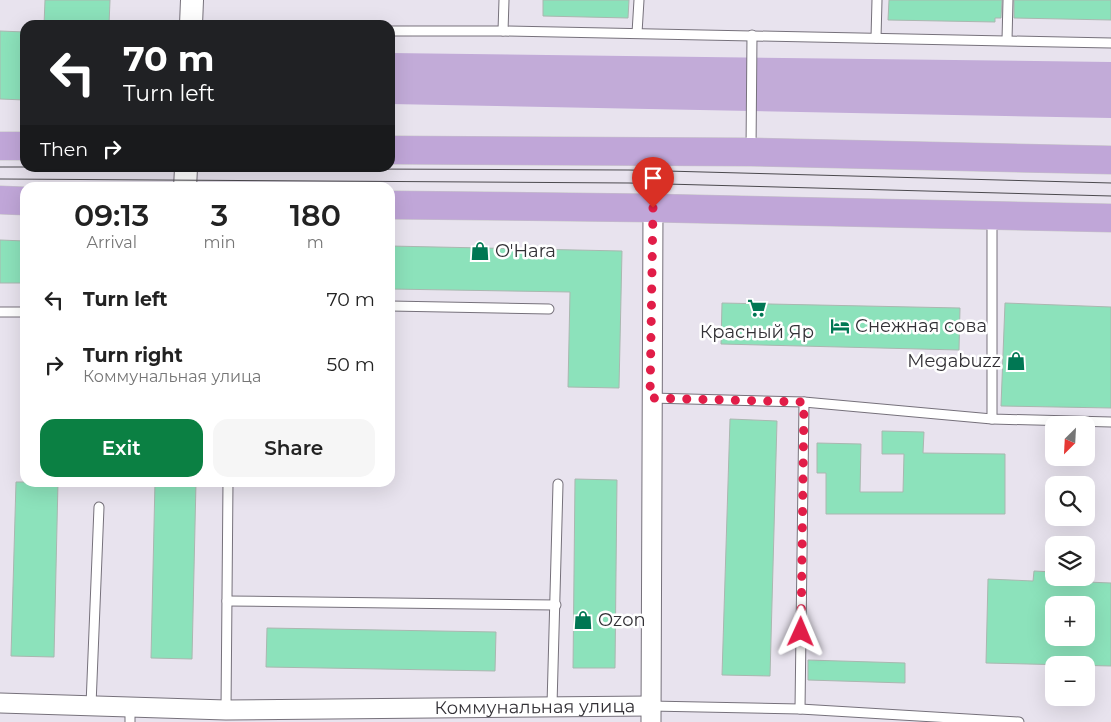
<!DOCTYPE html>
<meta charset="utf-8">
<style>
body{margin:0;font-family:Montserrat,sans-serif;background:#f6f6f6;color:#222;height:100vh;display:flex;flex-direction:column;font-size:19px;white-space:nowrap}
*{box-sizing:border-box;margin:0}
p{font-size:16px;color:#767676}
.icon{flex:none;width:28px;height:28px;fill:none;stroke:currentColor;stroke-width:2;stroke-linecap:round;stroke-linejoin:round}
.map{position:relative;flex:1;overflow:hidden}
.side{position:absolute;left:20px;top:182px;width:375px;height:305px;display:flex;flex-direction:column;background:#fff;border-radius:15px;box-shadow:0 5px 20px #0002}
.side>*{flex:none}
.top-card{position:absolute;left:20px;top:20px;width:375px;height:152px;border-radius:15px;box-shadow:0 5px 20px #0002;background:#202124;color:#fff;overflow:hidden}
.needle{width:32px;rotate:204deg}
.fabs{position:absolute;left:1045px;top:416px;display:grid;gap:10px}
.fabs a{display:grid;place-items:center;width:50px;height:50px;border-radius:10px;background:#fff;box-shadow:0 5px 20px #0002;font-size:25px}
.pin{position:absolute;display:grid;place-items:center;width:42px;height:42px;color:#fff;margin:-51px -21px;border-radius:50% 50% 50% 0;rotate:-45deg;box-shadow:0 0 5px #0007}
.pin .icon{rotate:45deg}
.me{position:absolute;width:55px;margin:-28px;rotate:1deg;stroke-linejoin:round;filter:drop-shadow(0 0 4px #0008)}
.turn{display:flex;align-items:center;gap:18px;height:105px;padding:0 20px;font-size:22px}
.turn .icon{width:65px;height:65px;stroke-width:2.5}
.turn b{display:block;font-size:35px;line-height:42px}
.then{display:flex;align-items:center;height:48px;padding:0 20px;background:#0003;gap:10px;font-size:19px}
.eta{display:flex;justify-content:space-evenly;align-items:center;height:85px;text-align:center}
.eta b{font-size:30px;font-weight:600;line-height:35px}
.button{display:flex;gap:10px;margin-top:auto;padding:10px 20px}
.button a{flex:1;height:58px;border-radius:15px;background:#0b8043;color:#fff;font-size:20px;font-weight:600;line-height:58px;text-align:center}
.button a+a{background:#f6f6f6;color:#222}
ul{padding:0;list-style:none}
li{display:flex;align-items:center;gap:15px;height:65px;padding:0 20px}
li div{flex:1}
li b{display:block;font-size:19px}
li em{font-style:normal}
.map>svg:first-child{display:block}
.green{fill:#c2abd8}
.building{fill:#8ce2bb;stroke:#aab7b0;fill-rule:evenodd}
.lines{fill:none;stroke-linecap:round;stroke-linejoin:round}
.service-casing{stroke:#76717b;stroke-width:11}
.minor-casing{stroke:#76717b;stroke-width:21}
.tertiary-casing{stroke:#76717b;stroke-width:24}
.trunk-casing{stroke:#c6c5c7;stroke-width:29}
.service{stroke:#fff;stroke-width:9}
.minor{stroke:#fff;stroke-width:19}
.tertiary{stroke:#fff;stroke-width:22}
.trunk{stroke:#c0a6d8;stroke-width:28}
.tram{stroke:#4b494e;stroke-width:1}
.route{stroke:#e11d48;stroke-width:9;stroke-dasharray:0 16.2}
.labels{text-anchor:middle;stroke-width:5;stroke-linejoin:round;paint-order:stroke}
.poi-label{font-size:18px;fill:#333136;stroke:#fff;text-anchor:start}
.street-label{font-size:18px;fill:#333136;stroke:#fff}
</style>
<div class="map">
<svg width="1111" height="722" viewBox="0 0 1111 722">
<rect width="100%" height="100%" fill="#e8e3ee"/>
<polygon class="green" points="390,53 1111,62 1111,118 390,104"/>
<g class="building">
<polygon points="45,0 110,0 109,25 44,25"/>
<polygon points="543,0 629,0 628,18 543,16"/>
<polygon points="889,0 1002,0 1001,18 995,18 995,22 888,20"/>
<polygon points="1014,0 1111,0 1111,20 1014,18"/>
<polygon points="0,31 25,32 25,100 0,99"/>
<polygon points="0,240 25,241 25,283 0,283"/>
<polygon points="390,246 622,251 619,388 568,387 570,292 390,289"/>
<polygon points="722,303 960,308 959,350 721,344"/>
<polygon points="1005,303 1111,307 1111,408 1001,406"/>
<polygon points="730,419 777,421 770,676 722,675"/>
<polygon points="882,431 924,432 923,453 1005,454 1005,514 826,514 826,473 817,473 817,443 861,444 860,492 903,492 904,454 882,454"/>
<polygon points="575,479 617,480 615,668 573,668"/>
<polygon points="16,482 58,482 54,657 11,656"/>
<polygon points="155,482 196,482 192,659 151,658"/>
<path d="M1034 571 1054 572V578H1086L1088 573 1087 582 1111 583V666L986 663 988 579 1033 581ZM1054 605H1086V638H1054Z"/>
<polygon points="267,628 496,632 495,671 266,667"/>
<polygon points="808,660 905,663 905,683 808,680"/>
</g>
<g class="lines">
<g class="service-casing">
<g id="service">
<polyline points="390,31 503,31 1111,43"/>
<polyline points="503,31 504,0"/>
<polyline points="637,33 639,0"/>
<polyline points="876,38 877,0"/>
<polyline points="1007,40 1008,0"/>
<polyline points="751,150 752,35"/>
<polyline points="390,306 549,309"/>
<polyline points="0,312 25,312"/>
<polyline points="651,398 804,402 992,419 1111,422"/>
<polyline points="992,419 992,217"/>
<polyline points="227,601 556,605"/>
<polyline points="91,705 99,507"/>
<polyline points="552,705 558,484"/>
<polyline points="650,706 800,709 1019,722"/>
<polyline points="800,709 804,402"/>
<polyline points="226,710 228,482"/>
<polyline points="130,722 130,708"/>
</g>
</g>
<g class="minor-casing">
<g id="minor">
<path id="s1" d="M0 703 226 710 650 706"/>
<polyline points="651,722 653,208"/>
</g>
</g>
<g class="tertiary-casing">
<g id="tertiary">
<polyline points="191,25 192,0"/>
<polyline points="185,188 186,168"/>
</g>
</g>
<g class="trunk-casing">
<g id="trunk">
<polyline points="0,146 25,146"/>
<polyline points="390,150 751,152 1111,160"/>
<polyline points="0,200 25,201"/>
<polyline points="390,205 653,208 1111,218"/>
</g>
</g>
<use href="#service" class="service"/>
<use href="#minor" class="minor"/>
<use href="#tertiary" class="tertiary"/>
<use href="#trunk" class="trunk"/>
<g class="tram">
<polyline points="0,167 25,167"/>
<polyline points="96,168 629,170 1111,183"/>
<polyline points="0,179 629,183 1111,196"/>
</g>
</g>
<g class="lines">
<polyline class="route" points="653,208 650,398 804,402 801,632"/>
</g>
<defs>
<g id="shop-bare" transform="scale(1.5)"><path d="M-5-2.5h2.3a2.7 3.5 0 0 1 5.4 0H5L5.5 6h-11ZM-1.5-2.5h3a1.5 2.3 0 0 0-3 0Z" fill="#007753" stroke="#fff" stroke-width="2.5" paint-order="stroke"/></g>
<g id="supermarket-bare" transform="scale(1.5)"><path d="M-6-5.5h2.5l.6 2H6L4.5 2H-2.5L-4.4-4H-6ZM-1.5 3.2a1.3 1.3 0 1 0 .1 0ZM3 3.2a1.3 1.3 0 1 0 .1 0Z" fill="#007753" stroke="#fff" stroke-width="2.5" paint-order="stroke"/></g>
<g id="hotel-bare" transform="scale(1.5)"><path d="M-6-4.5h1.5V1H6V5H4.5V3h-9V5H-6ZM-4 0a1.8 1.8 0 1 1 3.6 0ZM.5 0V-2.5h3Q6-2.5 6 0Z" fill="#007753" stroke="#fff" stroke-width="2.5" paint-order="stroke"/></g>
</defs>
<g fill-rule="evenodd">
<use href="#shop-bare" x="480" y="251"/>
<use href="#supermarket-bare" x="757" y="308"/>
<use href="#hotel-bare" x="840" y="326"/>
<use href="#shop-bare" x="1016" y="361"/>
<use href="#shop-bare" x="583" y="620"/>
</g>
<g class="labels">
<g class="poi-label">
<text x="495" y="257">O'Hara</text>
<text x="855" y="332">Снежная сова</text>
<text x="757" y="338" text-anchor="middle">Красный Яр</text>
<text x="1001" y="367" text-anchor="end">Megabuzz</text>
<text x="598" y="626">Ozon</text>
</g>
<g class="street-label">
<text dy="6" stroke="none"><textPath href="#s1" startOffset="535">Коммунальная улица</textPath></text>
</g>
</g>
</svg>
<div class="fabs">
<a><svg class="needle" viewBox="-14 -14 28 28"><path d="M0-13l5 13h-10z" fill="#e53935"/><path d="M0 13l5-13h-10z" fill="#767676"/></svg></a>
<a><svg class="icon" aria-label="search" viewBox="0 0 24 24"><circle cx="10" cy="10" r="6"/><path d="M15 15l6 6"/></svg></a>
<a><svg class="icon" aria-label="layers" viewBox="0 0 24 24"><path d="M12 4l9 5-9 5-9-5zM3 14l9 5 9-5"/></svg></a>
<a>+</a>
<a>−</a>
</div>
<div class="pin" style="left:653px;top:208px;background:#d93025"><svg class="icon" aria-label="arrive" viewBox="0 0 24 24"><path d="M6 21V4h12l-3 4 3 4H6"/></svg></div>
<svg class="me" style="left:801px;top:632px" viewBox="-20 -20 40 40"><path d="M0-17L14 15 0 8-14 15z" fill="#e11d48" stroke="#fff" stroke-width="4"/></svg>
<div class="top-card">
<div class="turn"><svg class="icon" aria-label="left" viewBox="0 0 24 24"><path d="M17 20v-9H6M10 6l-5 5 5 5"/></svg><div><b>70 m</b>Turn left</div></div>
<div class="then">Then<svg class="icon" aria-label="right" viewBox="0 0 24 24"><path d="M7 20v-9h11M14 6l5 5-5 5"/></svg></div>
</div>
<section class="side">
<div class="eta">
<div><b>09:13</b><p>Arrival</p></div>
<div><b>3</b><p>min</p></div>
<div><b>180</b><p>m</p></div>
</div>
<ul>
<li><svg class="icon" aria-label="left" viewBox="0 0 24 24"><path d="M17 20v-9H6M10 6l-5 5 5 5"/></svg><div><b>Turn left</b></div><em>70 m</em></li>
<li><svg class="icon" aria-label="right" viewBox="0 0 24 24"><path d="M7 20v-9h11M14 6l5 5-5 5"/></svg><div><b>Turn right</b><p>Коммунальная улица</p></div><em>50 m</em></li>
</ul>
<div class="button"><a>Exit</a><a>Share</a></div>
</section>
</div>
